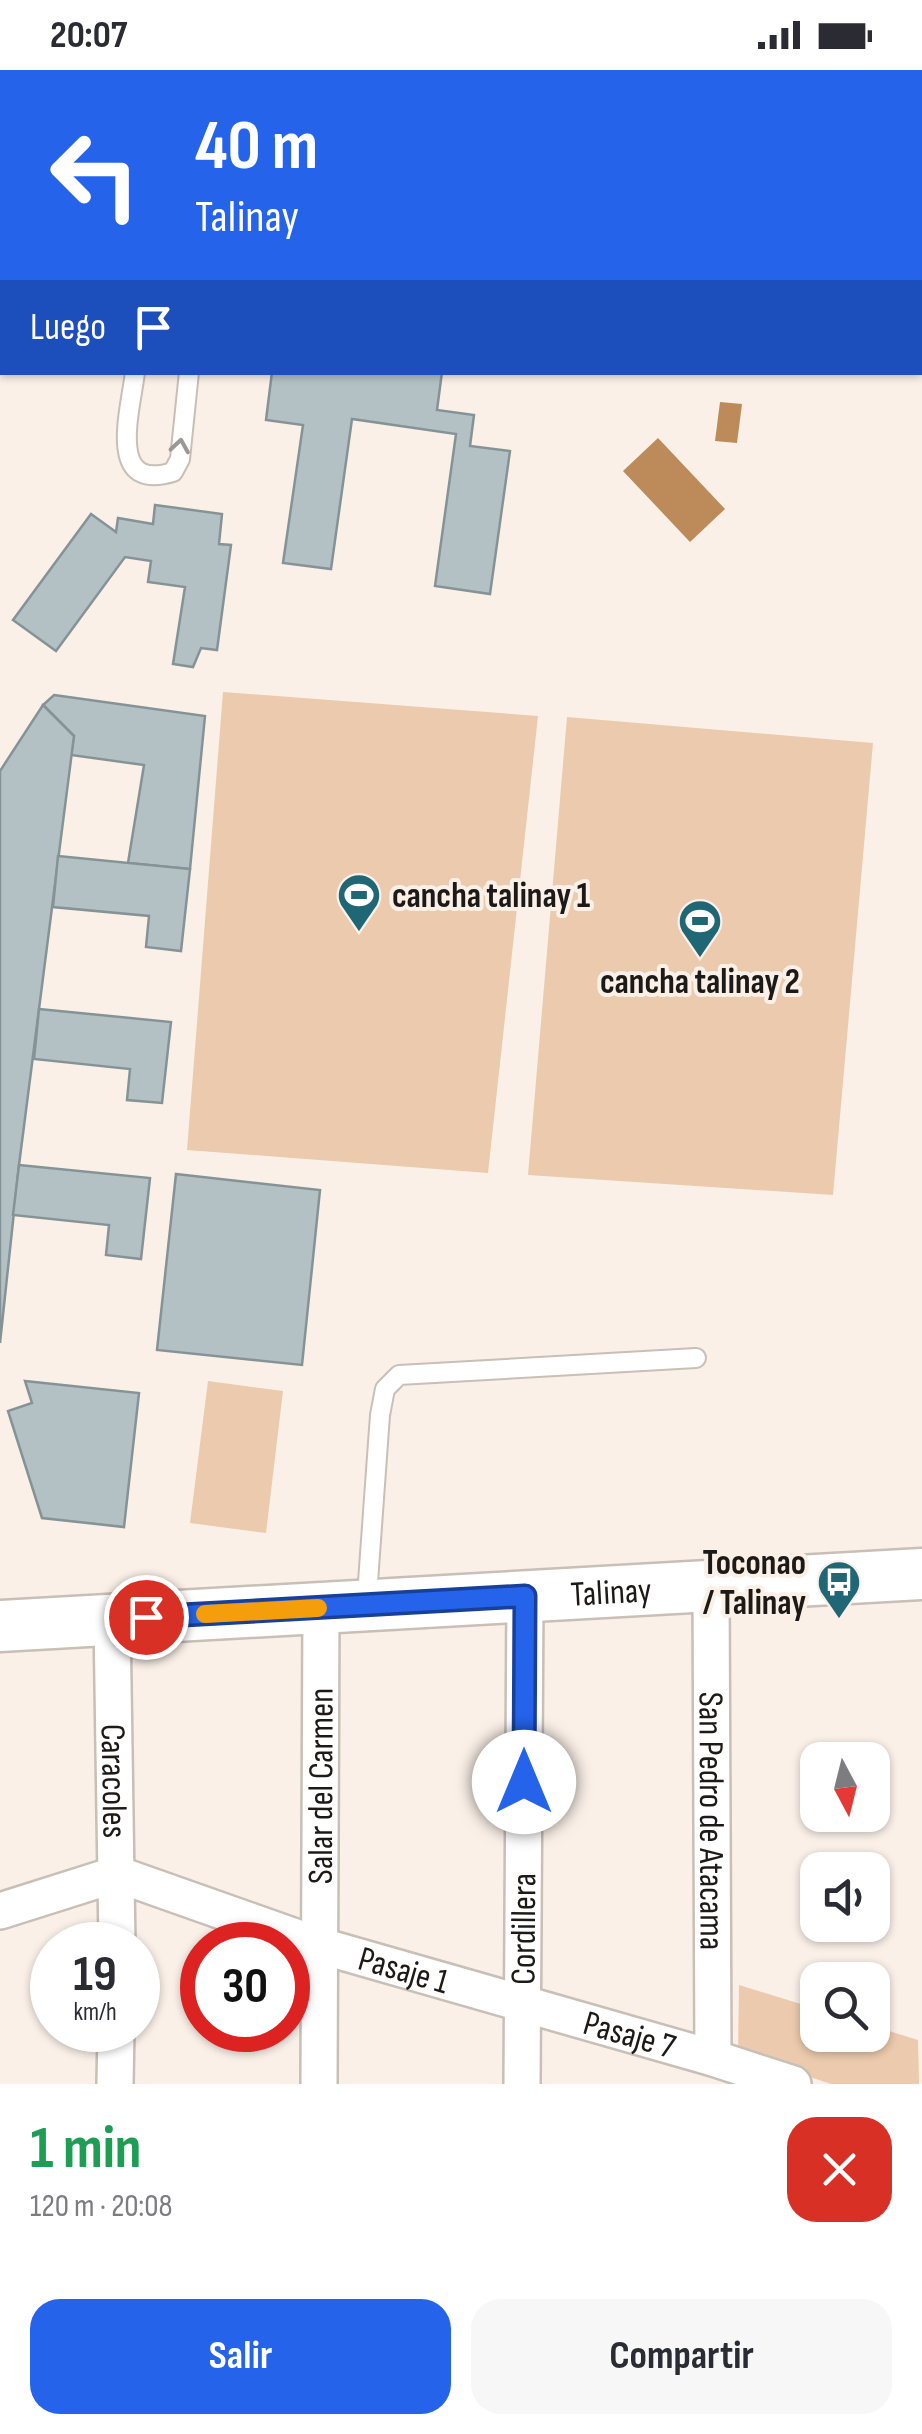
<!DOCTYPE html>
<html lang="es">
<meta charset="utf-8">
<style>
body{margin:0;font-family:"Sofia Sans Condensed",sans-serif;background:#f7f7f7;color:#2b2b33;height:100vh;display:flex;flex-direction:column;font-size:38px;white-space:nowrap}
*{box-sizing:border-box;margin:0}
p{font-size:32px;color:#7c7c81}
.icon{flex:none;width:55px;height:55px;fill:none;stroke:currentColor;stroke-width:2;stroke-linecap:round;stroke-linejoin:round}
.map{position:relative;height:2014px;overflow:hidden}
.details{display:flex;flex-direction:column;background:#fff;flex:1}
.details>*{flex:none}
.guide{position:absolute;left:0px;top:0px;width:922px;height:305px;box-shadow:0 2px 8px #0004;background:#2563eb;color:#fff;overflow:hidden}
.needle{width:65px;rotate:173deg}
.tools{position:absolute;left:800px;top:1672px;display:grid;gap:20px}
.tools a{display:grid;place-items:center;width:90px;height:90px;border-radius:20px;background:#fff;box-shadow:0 2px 8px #0004;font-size:50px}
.speed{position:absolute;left:30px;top:1852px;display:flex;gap:20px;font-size:50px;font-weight:700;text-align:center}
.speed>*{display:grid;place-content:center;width:130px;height:130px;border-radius:50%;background:#fff;box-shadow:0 2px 8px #0004;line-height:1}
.speed small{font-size:25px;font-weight:400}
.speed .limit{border:15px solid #d22;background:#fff;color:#111}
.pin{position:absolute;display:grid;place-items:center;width:85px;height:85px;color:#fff;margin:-42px;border:5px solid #fff;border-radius:50%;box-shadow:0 2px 10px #0007}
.me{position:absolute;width:110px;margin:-55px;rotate:0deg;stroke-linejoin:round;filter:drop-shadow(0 0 8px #0008)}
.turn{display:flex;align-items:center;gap:35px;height:210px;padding:0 30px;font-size:45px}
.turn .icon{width:130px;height:130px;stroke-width:2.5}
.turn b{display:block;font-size:70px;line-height:85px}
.then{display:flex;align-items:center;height:95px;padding:0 30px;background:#0003;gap:20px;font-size:38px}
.round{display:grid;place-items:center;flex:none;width:105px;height:105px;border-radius:30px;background:#f7f7f7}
.head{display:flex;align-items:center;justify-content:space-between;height:170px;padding:0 30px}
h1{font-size:60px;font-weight:700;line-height:75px;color:#1e9e55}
.cta{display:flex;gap:20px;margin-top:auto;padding:20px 30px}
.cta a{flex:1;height:115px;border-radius:30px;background:#2563eb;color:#fff;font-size:40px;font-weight:700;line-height:115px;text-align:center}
.cta a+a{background:#f7f7f7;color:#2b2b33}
.status{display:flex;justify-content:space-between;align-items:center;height:70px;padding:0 50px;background:#fff;direction:ltr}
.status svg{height:28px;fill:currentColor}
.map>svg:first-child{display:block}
.green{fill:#ebcaad}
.water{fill:#bd8a59}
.building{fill:#b3c1c4;stroke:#869396;stroke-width:2.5}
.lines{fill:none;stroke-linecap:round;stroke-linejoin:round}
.lane-casing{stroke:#c8bfb6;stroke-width:22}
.street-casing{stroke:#c8bfb6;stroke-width:40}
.secondary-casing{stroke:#c8bfb6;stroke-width:55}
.lane{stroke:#fff;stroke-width:18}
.street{stroke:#fff;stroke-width:35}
.secondary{stroke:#fff;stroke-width:50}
.oneway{stroke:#999896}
.route-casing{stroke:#184099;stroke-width:25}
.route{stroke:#2563eb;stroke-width:18}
.slow{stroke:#f59e0b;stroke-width:18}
.labels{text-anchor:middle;stroke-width:8;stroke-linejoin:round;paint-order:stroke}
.poi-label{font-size:35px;font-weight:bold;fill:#1c1916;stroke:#faf0e8;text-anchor:start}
.street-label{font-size:35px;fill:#1c1916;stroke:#faf0e8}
</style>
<div class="status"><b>20:07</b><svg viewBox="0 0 49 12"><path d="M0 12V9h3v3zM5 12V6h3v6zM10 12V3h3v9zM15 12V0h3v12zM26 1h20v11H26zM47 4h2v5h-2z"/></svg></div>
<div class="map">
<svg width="922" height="2014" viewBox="0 0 922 2014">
<rect width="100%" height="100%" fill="#faf0e8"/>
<g class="green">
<polygon points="223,622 538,646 488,1103 187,1080"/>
<polygon points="567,647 873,673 833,1125 528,1105"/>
<polygon points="208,1311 283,1321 266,1463 190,1453"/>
<polygon points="739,1915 817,1939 818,1965 872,1965 873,1956 918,1970 919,2014 831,2014 738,1983"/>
</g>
<g class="water">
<polygon points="720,332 742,334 737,373 715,371"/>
<polygon points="658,368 725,439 690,472 623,401"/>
</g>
<g class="building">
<polygon points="272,302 442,302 437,340 474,345 470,376 510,381 490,524 435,516 456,364 352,349 331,499 283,493 303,355 266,350"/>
<polygon points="155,435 222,444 219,474 231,475 217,580 201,578 193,597 173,594 185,517 148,512 151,491 125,487 56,581 13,550 91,444 116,462 118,448 153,454"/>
<polygon points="54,625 205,646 190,799 128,793 144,695 71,685 74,666 43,635"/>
<polygon points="43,635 74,666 19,1095 0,1273 0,701"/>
<polygon points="58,786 190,799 181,881 146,877 149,846 53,837"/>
<polygon points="39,939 171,952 162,1033 127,1030 130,999 34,989"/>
<polygon points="19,1095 150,1108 141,1189 106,1185 109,1155 13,1145"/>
<polygon points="176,1104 320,1120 302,1295 157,1280"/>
<polygon points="25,1311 139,1323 124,1457 42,1448 8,1341 32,1333"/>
</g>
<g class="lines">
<g class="lane-casing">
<g id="lane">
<path d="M135 302C131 339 105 423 173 402L180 389 189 302"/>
<polyline points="371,1531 368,1512 380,1345 385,1319 399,1305 696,1288"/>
</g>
</g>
<g class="street-casing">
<g id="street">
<polyline points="837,0 854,2"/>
<polyline points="24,2 24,0"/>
<polyline points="650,2 650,0"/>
<polyline points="920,12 922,12"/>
<polyline points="0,129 2,130"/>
<polyline points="0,180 2,156"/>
<polyline points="920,266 922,267"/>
<path id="s1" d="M711 1516 713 1988"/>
<path id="s2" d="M112 1549 117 1875"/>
<path id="s3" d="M0 1841 117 1804 318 1875 713 1988 793 2014"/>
<polyline points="115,2014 116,1960"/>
<path id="s4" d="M319 2014 321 1538"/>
<path id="s5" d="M522 2014 525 1526"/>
</g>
</g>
<g class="secondary-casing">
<g id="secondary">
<path id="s6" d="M0 1556 922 1504"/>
</g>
</g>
<use href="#lane" class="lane"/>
<use href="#street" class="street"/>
<use href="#secondary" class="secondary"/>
</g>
<defs><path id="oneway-chevron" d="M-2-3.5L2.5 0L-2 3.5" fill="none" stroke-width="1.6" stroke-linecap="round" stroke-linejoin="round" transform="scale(2.5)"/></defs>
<use class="oneway" href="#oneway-chevron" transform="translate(180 376) rotate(-81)"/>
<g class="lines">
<g class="route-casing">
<polyline id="route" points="146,1547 525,1526 524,1712"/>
</g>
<use href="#route" class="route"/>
<polyline class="slow" points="205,1544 318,1538"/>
</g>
<defs>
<g id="stadium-pin" transform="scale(2.25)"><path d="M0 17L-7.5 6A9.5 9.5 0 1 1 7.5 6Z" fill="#206776" stroke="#faf0e8"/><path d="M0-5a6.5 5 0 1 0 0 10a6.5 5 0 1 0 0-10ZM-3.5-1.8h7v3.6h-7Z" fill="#fff"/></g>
<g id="bus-pin" transform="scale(2.25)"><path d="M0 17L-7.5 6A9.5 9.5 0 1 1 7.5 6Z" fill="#206776" stroke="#faf0e8"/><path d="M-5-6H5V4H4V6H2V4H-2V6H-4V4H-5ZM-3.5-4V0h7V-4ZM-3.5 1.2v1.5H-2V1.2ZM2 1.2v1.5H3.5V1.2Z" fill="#fff"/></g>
</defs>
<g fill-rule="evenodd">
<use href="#stadium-pin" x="359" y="825"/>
<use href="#stadium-pin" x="700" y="851"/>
<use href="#bus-pin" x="839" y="1512"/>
</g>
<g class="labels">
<g class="poi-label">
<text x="392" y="837">cancha talinay 1</text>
<text x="700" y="923" text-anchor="middle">cancha talinay 2</text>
<text x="806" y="1504" text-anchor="end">Toconao<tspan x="806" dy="40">/ Talinay</tspan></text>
</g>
<g class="street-label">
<text dy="12" stroke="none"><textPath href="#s6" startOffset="612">Talinay</textPath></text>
<text dy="12" stroke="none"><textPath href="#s2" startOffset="162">Caracoles</textPath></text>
<text dy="12" stroke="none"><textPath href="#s4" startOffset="298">Salar del Carmen</textPath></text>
<text dy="12" stroke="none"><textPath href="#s1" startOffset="235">San Pedro de Atacama</textPath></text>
<text dy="12" stroke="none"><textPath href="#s5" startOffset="155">Cordillera</textPath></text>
<text dy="12" stroke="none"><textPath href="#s3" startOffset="425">Pasaje 1</textPath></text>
<text dy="12" stroke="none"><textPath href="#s3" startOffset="660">Pasaje 7</textPath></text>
</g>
</g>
</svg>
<div class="tools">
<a><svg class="needle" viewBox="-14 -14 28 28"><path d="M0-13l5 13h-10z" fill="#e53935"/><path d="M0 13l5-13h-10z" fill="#7c7c81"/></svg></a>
<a><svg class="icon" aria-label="sound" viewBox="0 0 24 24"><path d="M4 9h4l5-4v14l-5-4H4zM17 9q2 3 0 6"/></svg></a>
<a><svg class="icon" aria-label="search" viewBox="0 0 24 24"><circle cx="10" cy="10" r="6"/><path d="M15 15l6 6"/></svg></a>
</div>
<div class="speed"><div>19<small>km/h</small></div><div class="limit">30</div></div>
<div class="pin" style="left:146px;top:1547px;background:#d93025"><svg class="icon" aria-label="arrive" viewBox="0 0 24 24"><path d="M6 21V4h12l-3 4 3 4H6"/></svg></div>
<svg class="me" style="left:524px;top:1712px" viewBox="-20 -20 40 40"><circle r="19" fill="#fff"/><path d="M0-13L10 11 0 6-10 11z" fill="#2563eb"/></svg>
<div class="guide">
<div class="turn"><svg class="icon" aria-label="left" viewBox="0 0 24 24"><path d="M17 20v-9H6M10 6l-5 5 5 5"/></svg><div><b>40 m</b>Talinay</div></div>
<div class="then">Luego<svg class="icon" aria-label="arrive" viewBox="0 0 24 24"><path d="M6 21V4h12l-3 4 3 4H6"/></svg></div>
</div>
</div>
<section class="details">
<div class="head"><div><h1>1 min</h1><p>120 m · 20:08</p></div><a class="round" style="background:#d93025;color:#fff"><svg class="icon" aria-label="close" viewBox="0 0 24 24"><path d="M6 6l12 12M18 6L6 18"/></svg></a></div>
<div class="cta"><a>Salir</a><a>Compartir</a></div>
</section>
